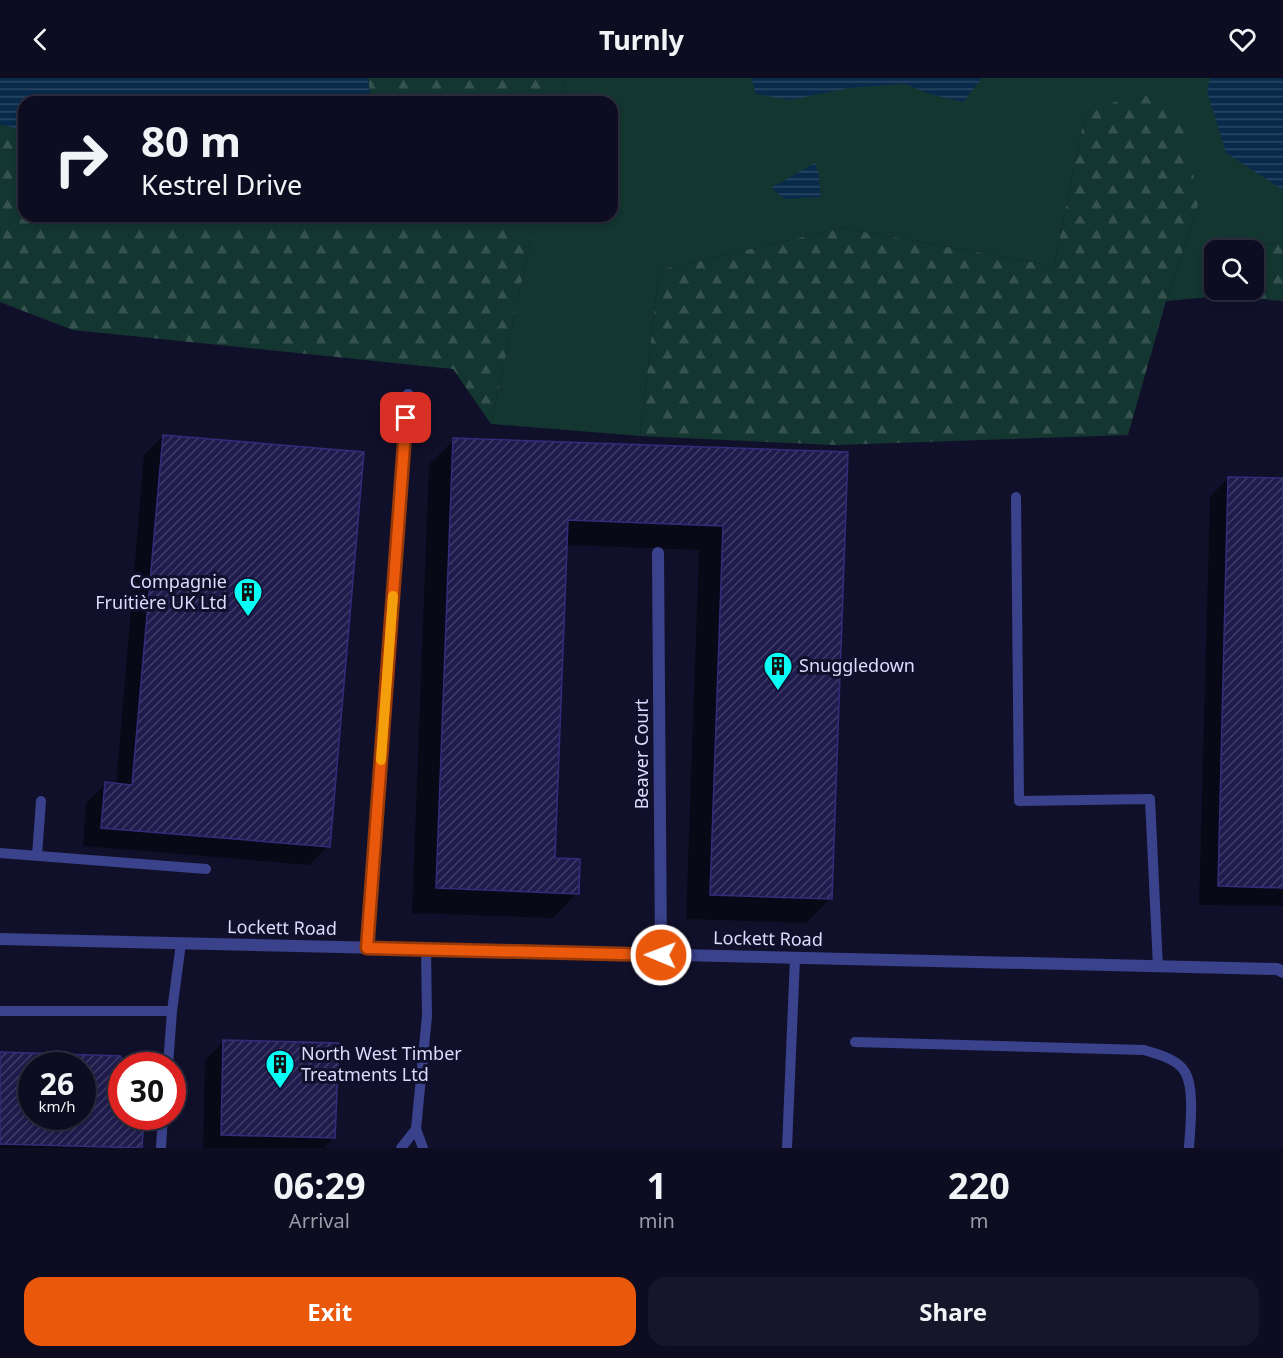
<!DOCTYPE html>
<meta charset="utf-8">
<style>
body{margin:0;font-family:"Noto Sans",sans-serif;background:#161529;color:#f1f3f6;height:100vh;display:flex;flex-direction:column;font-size:22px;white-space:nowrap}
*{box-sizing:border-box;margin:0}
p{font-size:20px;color:#9a9ba5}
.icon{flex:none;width:33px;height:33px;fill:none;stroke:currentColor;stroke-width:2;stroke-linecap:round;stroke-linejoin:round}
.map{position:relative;height:1070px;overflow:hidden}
.panel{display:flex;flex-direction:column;background:#0d0c20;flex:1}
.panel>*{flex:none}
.banner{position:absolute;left:18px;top:18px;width:600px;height:126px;border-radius:18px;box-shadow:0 3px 9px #0003,0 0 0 2px #2d2c3e;background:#0d0c20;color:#f1f3f6;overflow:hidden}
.fabs{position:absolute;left:1204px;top:162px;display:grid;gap:12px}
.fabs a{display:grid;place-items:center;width:60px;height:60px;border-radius:12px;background:#0d0c20;box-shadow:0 3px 9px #0003,0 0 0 2px #2d2c3e;font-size:30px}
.speed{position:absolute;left:18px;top:974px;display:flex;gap:12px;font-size:30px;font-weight:700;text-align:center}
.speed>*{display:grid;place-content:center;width:78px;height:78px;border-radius:50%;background:#0d0c20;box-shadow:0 3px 9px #0003,0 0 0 2px #2d2c3e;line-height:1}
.speed small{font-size:15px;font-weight:400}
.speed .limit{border:9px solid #d22;background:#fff;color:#111}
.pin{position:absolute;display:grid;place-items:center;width:51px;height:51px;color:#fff;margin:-26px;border-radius:12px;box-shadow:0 3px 9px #0006}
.me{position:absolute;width:66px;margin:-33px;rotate:271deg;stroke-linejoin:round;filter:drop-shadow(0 0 4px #0008)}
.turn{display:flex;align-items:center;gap:21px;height:126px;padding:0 24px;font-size:27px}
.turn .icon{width:78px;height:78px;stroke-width:2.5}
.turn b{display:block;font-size:42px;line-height:51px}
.eta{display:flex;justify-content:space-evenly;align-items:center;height:102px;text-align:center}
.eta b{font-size:36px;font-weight:700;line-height:42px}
.button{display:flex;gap:12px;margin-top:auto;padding:12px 24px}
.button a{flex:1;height:69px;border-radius:18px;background:#ea580c;color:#fff;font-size:24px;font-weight:700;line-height:69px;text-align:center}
.button a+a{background:#161529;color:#f1f3f6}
header{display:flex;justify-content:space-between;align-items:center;height:78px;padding:0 24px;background:#0d0c20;font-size:27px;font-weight:700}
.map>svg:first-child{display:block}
.grass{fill:#133630}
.forest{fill:url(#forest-firs)}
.water{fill:url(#water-rules)}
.shadow{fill:#0007;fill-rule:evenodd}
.building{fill:url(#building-hatch);stroke:#312d7a;stroke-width:1.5;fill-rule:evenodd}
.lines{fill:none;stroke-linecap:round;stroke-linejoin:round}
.lane{stroke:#3a428c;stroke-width:10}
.street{stroke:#3a428c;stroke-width:12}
.route-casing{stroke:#983908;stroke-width:15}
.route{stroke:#ea580c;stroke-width:10}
.slow{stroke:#f59e0b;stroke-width:10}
.labels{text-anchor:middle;stroke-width:6;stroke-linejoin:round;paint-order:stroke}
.poi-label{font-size:18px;fill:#dbdcff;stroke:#11102b;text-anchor:start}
.street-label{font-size:18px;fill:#dbdcff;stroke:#11102b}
</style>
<header><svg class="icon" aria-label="back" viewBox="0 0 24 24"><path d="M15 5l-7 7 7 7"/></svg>Turnly<svg class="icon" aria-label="heart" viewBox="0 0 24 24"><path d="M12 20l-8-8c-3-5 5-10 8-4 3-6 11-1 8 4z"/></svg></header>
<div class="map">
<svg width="1283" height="1070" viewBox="0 0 1283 1070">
<defs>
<pattern id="forest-firs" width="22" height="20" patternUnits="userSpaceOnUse" patternTransform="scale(1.5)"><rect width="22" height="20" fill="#133630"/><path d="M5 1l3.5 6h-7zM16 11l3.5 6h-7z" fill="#35524f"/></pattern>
<pattern id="water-rules" width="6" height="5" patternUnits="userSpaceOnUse" patternTransform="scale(1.5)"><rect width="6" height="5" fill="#092b4b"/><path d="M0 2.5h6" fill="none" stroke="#2c4966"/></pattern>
<pattern id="building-hatch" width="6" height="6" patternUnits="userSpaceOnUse" patternTransform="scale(1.5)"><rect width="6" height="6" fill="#1f1c4d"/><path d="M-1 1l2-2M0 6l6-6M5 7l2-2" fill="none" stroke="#3f3c68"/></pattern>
</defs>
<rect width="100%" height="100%" fill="#11102b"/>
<polygon class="grass" points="565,0 1283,0 1283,166 1254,165 1249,172 1215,172 1215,212 1226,212 1222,218 1166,223 1199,124 1085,36 1054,188 842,150 659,192 640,358 491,346 536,138 612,138 612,24 560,24"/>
<g class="forest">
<polygon points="368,0 565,0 560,24 371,24"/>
<polygon points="1140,14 1181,39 1199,124 1166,223 1128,357 835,367 640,358 659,192 842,150 1054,188 1085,36"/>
<polygon points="0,46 24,53 24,138 536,138 491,346 453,291 73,252 0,224"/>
<polygon points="1254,165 1283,166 1283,223 1222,218 1226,212 1254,212 1254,172 1249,172"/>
</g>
<g class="water">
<polygon points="0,0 368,0 371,24 24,24 24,53 0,46"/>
<polygon points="751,0 982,0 963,24 930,16 905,6 849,10 790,22 756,16"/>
<polygon points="1210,0 1283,0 1283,112 1226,75 1207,13"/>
<polygon points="815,85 818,94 821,119 785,121 771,110"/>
</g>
<g class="shadow">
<polygon points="163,358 328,768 309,787 83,768 86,725 105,706 116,707 144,377"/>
<polygon points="454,362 847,375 830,821 806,845 686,841 699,472 566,467 554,782 577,815 553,840 412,835 429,386"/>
<polygon points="1228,400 1283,401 1283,828 1199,827 1210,419"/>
<polygon points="224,963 334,1060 324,1070 203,1070 205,982"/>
<path d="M0 975 119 980 122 999V1038H143L141 1070H0ZM32 987H82V1038H32Z"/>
</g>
<g class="building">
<polygon points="163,357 364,374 330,769 101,750 105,704 132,707"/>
<polygon points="453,360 848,374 832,821 710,817 723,448 568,442 555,780 580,781 579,816 436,810"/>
<polygon points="1228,399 1283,400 1283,810 1218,808"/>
<polygon points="223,962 339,965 335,1060 221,1057"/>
<path d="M0 974 121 978 122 1038H144L142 1070 0 1066ZM32 987H82V1038H32Z"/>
</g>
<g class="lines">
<g class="lane">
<polyline points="1016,419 1019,723 1150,721 1158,889"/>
<polyline points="0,775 206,791"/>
<polyline points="37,777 41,723"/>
<polyline points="0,933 172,933"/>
<path d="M855 964 1144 972C1157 976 1178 981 1185 994 1195 1010 1190 1051 1189 1070"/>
<polyline points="168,987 172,933 181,865"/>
<polyline points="161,1070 163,1038"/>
<polyline points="401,1070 416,1051"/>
<polyline points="423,1070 416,1051 427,938 426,871"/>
<polyline points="787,1070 795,880"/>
</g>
<g class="street">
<polyline points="658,475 661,877"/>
<polyline points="0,861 1277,891 1283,894"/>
<polyline points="367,870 408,317"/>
</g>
</g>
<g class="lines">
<g class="route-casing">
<polyline id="route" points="406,340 367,870 661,877"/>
</g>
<use href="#route" class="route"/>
<polyline class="slow" points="381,682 393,518"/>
</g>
<defs>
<g id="building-pin" transform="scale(1.5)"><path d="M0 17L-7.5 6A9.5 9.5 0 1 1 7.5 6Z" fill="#07fff5" stroke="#11102b"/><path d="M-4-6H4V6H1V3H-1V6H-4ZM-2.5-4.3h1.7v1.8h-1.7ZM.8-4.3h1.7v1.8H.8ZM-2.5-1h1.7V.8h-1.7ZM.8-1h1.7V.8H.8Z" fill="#111"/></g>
</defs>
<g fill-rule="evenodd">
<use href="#building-pin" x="248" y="514"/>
<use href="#building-pin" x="778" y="588"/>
<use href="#building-pin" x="280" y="986"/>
</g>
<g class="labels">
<g class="poi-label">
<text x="227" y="510" text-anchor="end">Compagnie<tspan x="227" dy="21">Fruitière UK Ltd</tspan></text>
<text x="799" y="594">Snuggledown</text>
<text x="301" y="982">North West Timber<tspan x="301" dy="21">Treatments Ltd</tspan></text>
</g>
<g class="street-label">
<text transform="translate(642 676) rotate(-90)" y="6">Beaver Court</text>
<text transform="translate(282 850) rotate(1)" y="6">Lockett Road</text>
<text transform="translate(768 861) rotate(1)" y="6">Lockett Road</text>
</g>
</g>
</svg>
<div class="fabs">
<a><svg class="icon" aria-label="search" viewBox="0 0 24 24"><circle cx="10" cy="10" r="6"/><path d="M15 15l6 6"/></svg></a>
</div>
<div class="speed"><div>26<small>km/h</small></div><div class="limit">30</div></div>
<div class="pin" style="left:406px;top:340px;background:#d93025"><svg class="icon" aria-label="arrive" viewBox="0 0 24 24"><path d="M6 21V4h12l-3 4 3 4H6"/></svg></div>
<svg class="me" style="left:661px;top:877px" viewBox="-20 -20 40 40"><circle r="17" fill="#ea580c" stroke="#fff" stroke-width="3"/><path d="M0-11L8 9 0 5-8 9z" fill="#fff"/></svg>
<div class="banner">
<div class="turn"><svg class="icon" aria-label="right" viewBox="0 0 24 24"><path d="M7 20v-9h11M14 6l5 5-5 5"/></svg><div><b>80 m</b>Kestrel Drive</div></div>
</div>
</div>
<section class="panel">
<div class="eta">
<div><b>06:29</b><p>Arrival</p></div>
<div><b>1</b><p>min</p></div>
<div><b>220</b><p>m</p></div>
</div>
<div class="button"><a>Exit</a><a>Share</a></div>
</section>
